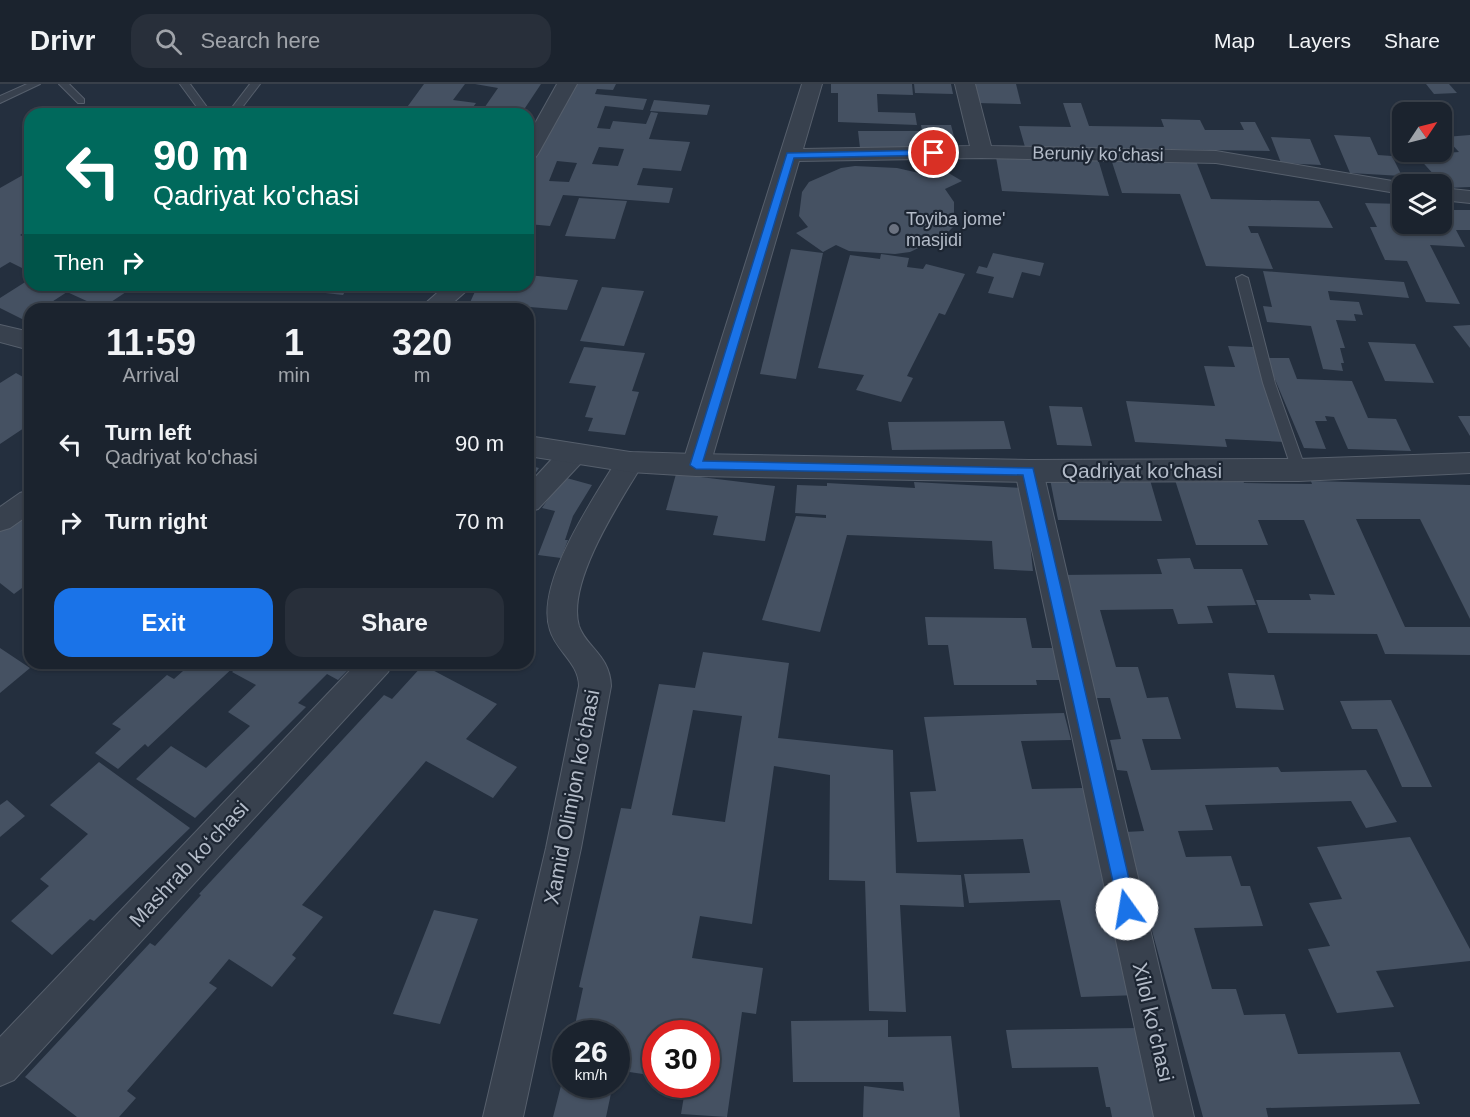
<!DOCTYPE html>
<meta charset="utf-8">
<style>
body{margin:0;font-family:Arial,sans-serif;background:#282f3a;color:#f1f3f6;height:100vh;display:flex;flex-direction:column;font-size:22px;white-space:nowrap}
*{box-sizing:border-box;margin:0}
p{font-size:20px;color:#a0a4aa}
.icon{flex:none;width:33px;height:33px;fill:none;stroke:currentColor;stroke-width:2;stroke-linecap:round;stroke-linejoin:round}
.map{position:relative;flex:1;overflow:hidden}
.details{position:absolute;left:24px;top:219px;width:510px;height:366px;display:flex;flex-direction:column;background:#1b232e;border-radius:18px;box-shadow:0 2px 4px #0004,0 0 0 2px #39404a}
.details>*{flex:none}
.hud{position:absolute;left:24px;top:24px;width:510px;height:183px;border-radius:18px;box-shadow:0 2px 4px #0004,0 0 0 2px #39404a;background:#00695c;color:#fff;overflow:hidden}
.needle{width:39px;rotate:55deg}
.controls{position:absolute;left:1392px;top:18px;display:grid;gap:12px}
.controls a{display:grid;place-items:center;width:60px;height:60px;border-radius:12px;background:#1b232e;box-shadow:0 2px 4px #0004,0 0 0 2px #39404a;font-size:30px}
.speed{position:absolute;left:552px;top:936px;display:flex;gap:12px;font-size:30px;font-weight:700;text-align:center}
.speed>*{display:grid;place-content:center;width:78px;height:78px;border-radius:50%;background:#1b232e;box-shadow:0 2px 4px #0004,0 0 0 2px #39404a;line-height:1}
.speed small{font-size:15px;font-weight:400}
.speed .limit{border:9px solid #d22;background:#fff;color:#111}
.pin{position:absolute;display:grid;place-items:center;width:51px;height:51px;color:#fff;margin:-26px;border:3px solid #fff;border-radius:50%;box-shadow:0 2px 6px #0007}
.me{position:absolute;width:66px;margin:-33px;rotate:347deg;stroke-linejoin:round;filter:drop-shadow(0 0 4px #0008)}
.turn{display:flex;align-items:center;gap:21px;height:126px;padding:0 30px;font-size:27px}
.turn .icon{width:78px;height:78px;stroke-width:2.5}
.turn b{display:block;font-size:42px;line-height:51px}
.then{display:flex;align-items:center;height:57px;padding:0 30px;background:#0003;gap:12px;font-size:22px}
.eta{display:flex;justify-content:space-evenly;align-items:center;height:102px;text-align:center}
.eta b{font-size:36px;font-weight:800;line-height:42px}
.action{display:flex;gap:12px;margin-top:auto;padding:12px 30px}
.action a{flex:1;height:69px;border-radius:18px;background:#1a73e8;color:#fff;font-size:24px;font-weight:800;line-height:69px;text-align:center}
.action a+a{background:#282f3a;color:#f1f3f6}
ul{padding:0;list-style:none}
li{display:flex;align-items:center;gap:18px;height:78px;padding:0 30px}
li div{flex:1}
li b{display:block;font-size:22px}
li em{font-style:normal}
header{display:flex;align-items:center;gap:36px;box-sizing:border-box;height:84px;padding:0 30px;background:#1b232e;border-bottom:2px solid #39404a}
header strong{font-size:28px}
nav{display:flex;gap:33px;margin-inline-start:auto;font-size:21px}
.search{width:420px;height:54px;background:#282f3a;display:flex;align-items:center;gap:15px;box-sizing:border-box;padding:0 21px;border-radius:18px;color:#a0a4aa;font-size:22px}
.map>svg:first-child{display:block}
.building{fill:#455162;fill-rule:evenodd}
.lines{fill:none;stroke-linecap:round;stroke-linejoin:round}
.service-casing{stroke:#565f6c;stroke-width:2}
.minor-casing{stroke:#565f6c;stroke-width:2}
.tertiary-casing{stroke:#565f6c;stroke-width:2}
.service{fill:#38414e;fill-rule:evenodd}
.minor{fill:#38414e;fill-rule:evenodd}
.tertiary{fill:#38414e;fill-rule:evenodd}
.route{fill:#1a73e8;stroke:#114b97;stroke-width:1.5}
.worship-dot{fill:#6b7280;stroke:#1d2633;stroke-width:2}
.labels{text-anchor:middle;stroke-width:4.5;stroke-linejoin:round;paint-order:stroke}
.far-street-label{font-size:18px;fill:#b4bcc9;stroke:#1d2633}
.far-poi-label{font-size:18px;fill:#b4bcc9;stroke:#1d2633;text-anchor:start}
.street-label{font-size:21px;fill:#b4bcc9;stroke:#1d2633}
</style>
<header>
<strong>Drivr</strong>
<div class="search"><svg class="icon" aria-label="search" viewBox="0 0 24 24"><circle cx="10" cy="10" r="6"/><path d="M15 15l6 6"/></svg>Search here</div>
<nav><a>Map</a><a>Layers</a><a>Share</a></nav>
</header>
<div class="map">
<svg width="1470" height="1033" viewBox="0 0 1470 1033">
<rect width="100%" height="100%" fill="#242f3e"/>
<g class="building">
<polygon points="424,0 465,0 453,16 476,19 468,30 408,30 411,26 405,26"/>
<polygon points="475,0 541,0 521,30 480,30 498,4"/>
<path d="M570 0H616L613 6 597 5 595 10 647 15 643 26 605 22 597 44 610 45 613 37 646 40 651 28 658 29 649 55 690 58 681 87 643 84 637 101 673 104 669 119 563 111 550 142 528 140V81L558 18ZM599 63 624 65 618 82 592 80ZM557 77 577 79 569 98 549 97Z"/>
<polygon points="831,0 912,0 913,11 877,10 878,28 915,29 917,41 838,38 838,9 831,9"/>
<polygon points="914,0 951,0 953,10 915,9"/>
<polygon points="972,0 1016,0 1021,20 976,19"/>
<polygon points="1426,0 1449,0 1457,9 1434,10"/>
<polygon points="654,16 710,21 707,31 650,27"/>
<polygon points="1063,19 1081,19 1089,42 1164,43 1161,35 1200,36 1205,46 1244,46 1240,38 1255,38 1270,67 1025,63 1019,42 1071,43"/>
<polygon points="921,41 951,41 957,64 860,64 858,47 922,47"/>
<polygon points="1334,51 1370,53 1378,71 1392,72 1402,92 1350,89"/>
<polygon points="1470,51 1470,103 1446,104 1416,71 1459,68 1445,53"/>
<polygon points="1271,53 1310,55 1321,81 1281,79"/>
<polygon points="996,73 1098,75 1109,112 1002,107"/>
<polygon points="1111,75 1196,77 1211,115 1319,117 1333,144 1248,142 1251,149 1258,149 1273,185 1206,182 1180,110 1122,109"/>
<polygon points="935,81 962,97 945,105 954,118 954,142 944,152 910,168 895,170 849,167 836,161 823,168 796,149 808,143 799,132 802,108 809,98 841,84 855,82 897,84 919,89"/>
<polygon points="30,87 30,145 20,151 30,156 30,188 10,178 0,184 0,104"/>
<polygon points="579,114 627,117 615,155 565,152"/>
<polygon points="1365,119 1402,120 1402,140 1411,140 1415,148 1442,150 1437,140 1442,140 1442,119 1446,126 1470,126 1470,146 1456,146 1465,163 1430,161 1460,220 1426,218 1407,177 1385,176 1370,143 1377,143"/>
<polygon points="791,165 823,169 796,295 760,290"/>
<polygon points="993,169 1044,179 1040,192 1022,188 1013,214 988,209 994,193 976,189 979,182 987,184"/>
<polygon points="881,170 909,174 907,183 923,185 926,180 965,190 945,231 939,229 907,292 913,294 901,318 856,306 864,291 818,284 850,171 880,175"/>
<polygon points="1263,187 1404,198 1409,214 1328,207 1330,216 1359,218 1363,231 1354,230 1356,237 1336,236 1345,264 1340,264 1344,279 1341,279 1343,287 1323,285 1311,242 1267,238 1263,222 1272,223"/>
<polygon points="528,191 578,196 567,226 494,220 491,225 467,225 478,201 528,201"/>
<polygon points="30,195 30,201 135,202 102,224 67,208 41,225 30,225 30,232 24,236 0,224 0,214"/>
<polygon points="293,201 349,201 343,211 290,205"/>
<polygon points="602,203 644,207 624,262 580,257"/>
<polygon points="1470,241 1470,264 1453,242"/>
<polygon points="1368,258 1415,260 1434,299 1385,297"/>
<polygon points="1228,262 1253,263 1285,358 1225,355 1227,363 1135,358 1126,317 1215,322 1204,282 1235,283"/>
<polygon points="584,263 645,269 632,307 639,308 625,351 588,347 593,334 585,333 596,302 569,299"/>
<polygon points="1266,274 1289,274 1297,295 1352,297 1368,334 1396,335 1411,367 1348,365 1334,333 1325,332 1327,337 1315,337 1326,365 1304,364"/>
<polygon points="16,289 30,297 30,340 0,360 0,299"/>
<polygon points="1049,322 1082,323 1092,362 1057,361"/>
<polygon points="1458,332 1470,332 1470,352"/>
<polygon points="1004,337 1011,365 892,366 888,338"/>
<polygon points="528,381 539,384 528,400"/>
<polygon points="676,390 775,402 765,457 713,451 718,432 666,426"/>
<polygon points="563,393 592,401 573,432 565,456 568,456 561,474 538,471 555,427 542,424"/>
<polygon points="1050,395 1150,396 1162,437 1058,436"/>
<polygon points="1175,396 1243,396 1244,399 1312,400 1311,397 1470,401 1470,535 1420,435 1356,435 1405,543 1470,543 1470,571 1385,570 1377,550 1268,549 1256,516 1311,516 1309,510 1335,511 1304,436 1258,436 1268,461 1196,461"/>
<polygon points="914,398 1024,404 1033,487 994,485 992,457 847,451 820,548 762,536 796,432 826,434 826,431 795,429 797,401 827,402 827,399 915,404"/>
<polygon points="30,426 30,498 14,510 0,499 0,446"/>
<polygon points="1190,474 1194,485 1242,485 1256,521 1207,522 1213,539 1178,540 1173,525 1100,526 1116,583 1138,583 1147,614 1168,613 1181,655 1142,655 1151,686 1278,683 1281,688 1366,686 1397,738 1366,744 1351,717 1205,721 1213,746 1178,747 1186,773 1231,772 1241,802 1250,802 1263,842 1194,844 1212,905 1236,905 1244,931 1285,930 1298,970 1400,968 1420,1020 1266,1024 1268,1033 1203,1033 1125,748 1144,747 1127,687 1117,686 1110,656 1121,655 1110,614 1088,614 1057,491 1162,490 1157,475"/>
<polygon points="925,533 1026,534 1032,564 1055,564 1062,596 1036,596 1037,601 954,601 948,561 928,561"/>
<polygon points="0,564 30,584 0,609"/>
<path d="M703 568 789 579 778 654 893 666 896 789 961 791 964 823 900 821 906 928 869 927 865 797 829 796 830 691 774 682 752 840 700 832 692 874 763 884 756 930 742 928 727 1033 681 1030 686 1000H706V950H656V992L616 986V950H573L583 904 579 903 621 724 631 725 659 600 695 604ZM693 626 742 632 725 738 672 731Z"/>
<polygon points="192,579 238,579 148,663 145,660 118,685 95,669 121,645 112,640 167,591 174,595"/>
<polygon points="241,579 355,579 338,596 327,590 298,619 306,623 195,734 136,695 171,662 206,684 250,642 228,628 256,601 232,588"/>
<polygon points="423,581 497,620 466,655 517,683 493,714 426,677 302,821 323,833 292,871 296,874 272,903 229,875 209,899 217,904 127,1007 136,1014 119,1033 77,1033 25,993 150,859 155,862 201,811 199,810 384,611 392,615"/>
<polygon points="1228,589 1274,591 1284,626 1236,624"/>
<polygon points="1391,616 1432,703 1402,703 1377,645 1352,645 1340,617"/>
<polygon points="1064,629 1071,656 1021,657 1032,705 1083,704 1139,911 1081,913 1060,816 969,819 964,790 1030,789 1023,755 917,758 910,708 936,707 924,633"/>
<polygon points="99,678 190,744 94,837 90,835 52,871 11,837 49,802 40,795 88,750 50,721"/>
<polygon points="7,716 25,732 0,753 0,721"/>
<polygon points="1410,753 1470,865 1470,877 1376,887 1394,923 1337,929 1308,865 1330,862 1309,819 1342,815 1317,763"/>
<polygon points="434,826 478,835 440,940 393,930"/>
<polygon points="888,936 888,953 951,952 960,1033 863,1033 864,1002 904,1007 903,998 793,998 791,937"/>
<polygon points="1138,944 1159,1033 1112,1033 1110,1023 1106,1023 1098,983 1012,984 1006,946"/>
<polygon points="565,986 566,1000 613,1000 606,1033 553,1033"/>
</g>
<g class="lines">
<g class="service-casing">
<g id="service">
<polygon points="27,0 40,0 0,19 0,12"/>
<polygon points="59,0 69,0 84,15 84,19 78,19"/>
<polygon points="180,0 190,0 212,30 202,30"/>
<polygon points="250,0 260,0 237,30 227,30"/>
<polygon points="1242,191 1248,194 1275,299 1306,386 1304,389 1294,389 1292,386 1263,299 1236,194"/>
</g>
</g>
<g class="minor-casing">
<g id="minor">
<polygon points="557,0 577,0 538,70 535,74 528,76 528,52"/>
<polygon points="802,0 822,0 803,65 970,62 955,0 975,0 991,62 1216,67 1410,100 1402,100 1402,110 1216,79 982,74 799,77 710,381 706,388 696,391 686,388 682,381"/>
<polygon points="1442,104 1470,107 1470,119 1442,116"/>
<polygon points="446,201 473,201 446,225 419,225"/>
<polygon points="573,361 583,363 586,370 583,377 538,425 528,428 528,401 563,363"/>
<path d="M630 368 640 371 644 378C621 416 566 498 579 542 586 563 610 571 611 602L581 764 523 1033H483L546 764 579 602C579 579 556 567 550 546 534 499 596 411 620 371Z"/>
<polygon points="1029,377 1039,380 1043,387 1194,1033 1154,1033 1015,387 1019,380"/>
<polygon points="30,406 30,430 10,444 0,447 0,423 20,409"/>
<polygon points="357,579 393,579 388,588 14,996 0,1002 0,953"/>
</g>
</g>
<g class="tertiary-casing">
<g id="tertiary">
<polygon points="0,241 30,248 30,266 0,258"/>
<polygon points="528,352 630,368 696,370 1029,376 1299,375 1470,369 1470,389 1299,397 1029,398 696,392 630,388 528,372"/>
</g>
</g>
<use href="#service" class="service"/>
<use href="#minor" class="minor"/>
<use href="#tertiary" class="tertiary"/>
</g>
<polygon class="route" points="934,66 939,69 937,71 794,74 703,377 1033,384 1136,825 1133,831 1127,833 1122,831 1119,825 1023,391 696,385 690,381 787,69"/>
<circle class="worship-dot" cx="894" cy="145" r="6"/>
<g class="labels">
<g class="far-street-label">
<text transform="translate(1098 70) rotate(1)" y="6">Beruniy koʻchasi</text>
</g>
<g class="far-poi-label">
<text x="906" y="141">Toyiba jome'<tspan x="906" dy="21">masjidi</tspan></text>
</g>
<g class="street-label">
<text x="1142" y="394">Qadriyat ko'chasi</text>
<text transform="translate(572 713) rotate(-79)" y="7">Xamid Olimjon koʻchasi</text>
<text transform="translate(189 780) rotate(-47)" y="7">Mashrab koʻchasi</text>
<text transform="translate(1153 938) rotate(77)" y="7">Xilol koʻchasi</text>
</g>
</g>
</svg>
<div class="controls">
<a><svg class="needle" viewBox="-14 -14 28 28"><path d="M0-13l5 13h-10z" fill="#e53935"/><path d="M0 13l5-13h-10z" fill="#a0a4aa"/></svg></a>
<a><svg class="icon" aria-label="layers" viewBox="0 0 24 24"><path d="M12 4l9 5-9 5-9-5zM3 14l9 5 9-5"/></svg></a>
</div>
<div class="speed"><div>26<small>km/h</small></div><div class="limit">30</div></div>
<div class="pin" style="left:934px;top:69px;background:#d93025"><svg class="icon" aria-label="arrive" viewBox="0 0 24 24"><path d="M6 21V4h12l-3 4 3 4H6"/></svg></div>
<svg class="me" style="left:1127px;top:825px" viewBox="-20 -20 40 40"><circle r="19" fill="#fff"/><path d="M0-13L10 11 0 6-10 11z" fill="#1a73e8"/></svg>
<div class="hud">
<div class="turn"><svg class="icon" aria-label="left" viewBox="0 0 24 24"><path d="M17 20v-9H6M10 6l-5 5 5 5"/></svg><div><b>90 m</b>Qadriyat ko'chasi</div></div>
<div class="then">Then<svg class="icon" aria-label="right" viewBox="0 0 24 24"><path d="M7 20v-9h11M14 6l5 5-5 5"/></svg></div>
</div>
<section class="details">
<div class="eta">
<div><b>11:59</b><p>Arrival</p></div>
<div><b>1</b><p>min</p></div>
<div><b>320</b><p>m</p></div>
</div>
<ul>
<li><svg class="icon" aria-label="left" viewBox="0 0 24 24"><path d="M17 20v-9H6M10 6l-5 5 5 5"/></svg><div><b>Turn left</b><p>Qadriyat ko'chasi</p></div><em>90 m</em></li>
<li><svg class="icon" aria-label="right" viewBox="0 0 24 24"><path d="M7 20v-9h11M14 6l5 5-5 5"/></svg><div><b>Turn right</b></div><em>70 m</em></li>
</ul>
<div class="action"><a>Exit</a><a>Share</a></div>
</section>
</div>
